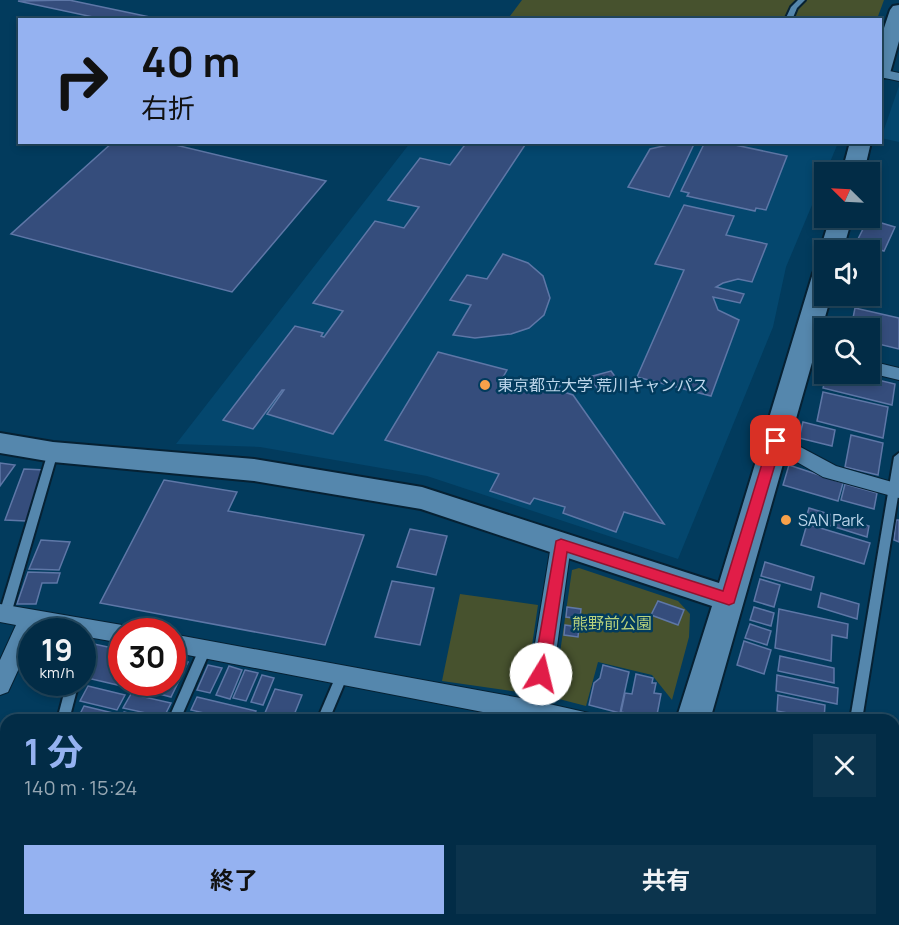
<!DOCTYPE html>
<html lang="ja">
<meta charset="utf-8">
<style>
body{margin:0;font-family:Manrope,"Noto Sans JP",sans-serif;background:#0c344d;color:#f1f3f6;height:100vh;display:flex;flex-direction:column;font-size:22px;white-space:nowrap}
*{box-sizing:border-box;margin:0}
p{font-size:20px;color:#96a7b3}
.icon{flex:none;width:33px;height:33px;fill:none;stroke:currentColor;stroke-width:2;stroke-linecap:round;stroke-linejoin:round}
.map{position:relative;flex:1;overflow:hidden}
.details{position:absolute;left:0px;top:714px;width:900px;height:212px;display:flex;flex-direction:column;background:#022c46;border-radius:18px 18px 0 0;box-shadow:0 3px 9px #0003,0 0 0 2px #23485f}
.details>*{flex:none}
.guide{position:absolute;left:18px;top:18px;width:864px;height:126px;border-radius:0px;box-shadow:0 3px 9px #0003,0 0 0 2px #23485f;background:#95b2f1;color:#111;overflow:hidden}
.needle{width:39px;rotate:294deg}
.controls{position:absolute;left:814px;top:162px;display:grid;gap:12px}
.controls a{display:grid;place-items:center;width:66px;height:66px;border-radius:0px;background:#022c46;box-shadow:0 3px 9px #0003,0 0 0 2px #23485f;font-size:30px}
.speed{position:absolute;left:18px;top:618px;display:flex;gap:12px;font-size:30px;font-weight:700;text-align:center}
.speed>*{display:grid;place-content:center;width:78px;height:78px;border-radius:50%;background:#022c46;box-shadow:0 3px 9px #0003,0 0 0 2px #23485f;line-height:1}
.speed small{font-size:15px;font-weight:400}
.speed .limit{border:9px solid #d22;background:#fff;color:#111}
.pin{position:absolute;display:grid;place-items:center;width:51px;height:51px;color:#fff;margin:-26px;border-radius:12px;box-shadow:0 3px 9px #0006}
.me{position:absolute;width:66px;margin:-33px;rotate:9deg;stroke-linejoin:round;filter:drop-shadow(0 0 4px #0008)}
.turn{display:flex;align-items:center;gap:21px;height:126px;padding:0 24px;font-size:27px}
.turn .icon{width:78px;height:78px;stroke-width:2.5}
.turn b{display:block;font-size:42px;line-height:51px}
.round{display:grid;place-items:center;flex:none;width:63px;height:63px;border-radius:0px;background:#0c344d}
.headline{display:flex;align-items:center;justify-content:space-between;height:102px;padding:0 24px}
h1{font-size:36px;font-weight:700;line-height:45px;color:#95b2f1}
.button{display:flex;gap:12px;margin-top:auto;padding:12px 24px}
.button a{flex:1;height:69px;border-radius:0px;background:#95b2f1;color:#111;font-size:24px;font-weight:700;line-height:69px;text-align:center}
.button a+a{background:#0c344d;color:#f1f3f6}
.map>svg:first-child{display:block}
.built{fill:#04476e}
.green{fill:#47522e}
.building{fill:#354d7c;stroke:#5e77a7;stroke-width:1.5}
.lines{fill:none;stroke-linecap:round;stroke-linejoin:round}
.lane-casing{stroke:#062133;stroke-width:4}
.street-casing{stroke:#062133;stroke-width:2}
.secondary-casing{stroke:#062133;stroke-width:4}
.lane{fill:#5587ad;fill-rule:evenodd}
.street{fill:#5587ad;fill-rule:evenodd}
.secondary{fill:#5587ad;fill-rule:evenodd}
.route{fill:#e11d48;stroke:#92132f;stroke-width:1.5}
.poi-dot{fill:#f8a14a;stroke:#023b5d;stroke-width:2}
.labels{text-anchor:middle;stroke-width:5;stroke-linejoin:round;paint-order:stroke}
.poi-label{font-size:16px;fill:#bdd6eb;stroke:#023b5d;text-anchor:start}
.park-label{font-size:16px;fill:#b8d27c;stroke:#023b5d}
</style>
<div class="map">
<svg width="899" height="925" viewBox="0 0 899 925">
<rect width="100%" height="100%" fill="#023b5d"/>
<g class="built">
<polygon points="899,86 899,142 881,138"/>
<polygon points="410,143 838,143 786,267 773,327 678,559 427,476 260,447 176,444"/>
</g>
<g class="green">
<polygon points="522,0 884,0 877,19 507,20"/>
<polygon points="579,568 678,601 690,614 689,637 672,700 652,675 598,662 586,706 559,699 554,694 572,570"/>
<polygon points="460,594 538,605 525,693 442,681"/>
</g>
<g class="building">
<polygon points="69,0 164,20 107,20 18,1"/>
<polygon points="113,142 163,142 326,181 232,292 11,234"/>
<polygon points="467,142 527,142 333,434 267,414 284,390 282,390 253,429 223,420 295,326 323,333 321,336 324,337 343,311 313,303 375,221 404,228 419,207 388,200 420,158 450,165"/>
<polygon points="681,142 695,142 669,197 628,187 650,149"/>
<polygon points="705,142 721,142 787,156 766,210 756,208 755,211 687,196 689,193 681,191"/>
<polygon points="684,205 734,216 726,235 767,244 752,282 738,279 723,283 716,287 744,294 740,303 713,297 718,310 739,320 711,396 637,377 684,270 655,264"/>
<polygon points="868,219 895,227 884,251 856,243"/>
<polygon points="503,254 528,263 543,276 550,298 544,315 529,328 511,334 475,338 453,335 471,305 450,300 467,275 487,279"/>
<polygon points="855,308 899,318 899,349 870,342 870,328 851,328"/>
<polygon points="438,352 507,370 502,379 531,387 536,377 561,384 558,390 573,395 664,524 624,512 616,532 563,513 565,507 534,498 530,504 490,491 499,474 385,440"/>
<polygon points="611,371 622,386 600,392 589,377"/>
<polygon points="827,374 853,374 895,384 892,405 823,388"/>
<polygon points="823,392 888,407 883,438 817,421"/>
<polygon points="803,422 835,430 832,446 799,438"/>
<polygon points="851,435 883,443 878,475 845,467"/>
<polygon points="0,463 15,465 0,486"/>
<polygon points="789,465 843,483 838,501 783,485"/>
<polygon points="24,469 45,470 26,521 5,520"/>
<polygon points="164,480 237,492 228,511 364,535 325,645 100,603"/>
<polygon points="845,484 877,493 874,509 841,500"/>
<polygon points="809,508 869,526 867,537 806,518"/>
<polygon points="896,520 899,520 899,542 894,540"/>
<polygon points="807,524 870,543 864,564 801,545"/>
<polygon points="410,529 447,536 436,575 397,567"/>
<polygon points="41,540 70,542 59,570 29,569"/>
<polygon points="765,562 814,577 811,590 761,576"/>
<polygon points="28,572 60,573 57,583 42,583 36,604 17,604"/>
<polygon points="760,579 780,585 774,607 754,601"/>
<polygon points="392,581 434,588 420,645 375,637"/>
<polygon points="821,593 859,604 857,619 818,607"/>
<polygon points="658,601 684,610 678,625 651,615"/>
<polygon points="567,607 581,609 580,619 566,617"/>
<polygon points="754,607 774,613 771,626 750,620"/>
<polygon points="779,609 848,624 847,638 832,635 831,661 775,648"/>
<polygon points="750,624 771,631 767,645 745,638"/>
<polygon points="565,625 579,627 578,637 564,635"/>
<polygon points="744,641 771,650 764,674 737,665"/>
<polygon points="94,644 122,650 122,682 123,682 122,686 87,678"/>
<polygon points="780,656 834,668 834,683 778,671"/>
<polygon points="172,659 188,662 171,697 148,691 153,682 172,682"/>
<polygon points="208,665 222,668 210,693 197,690"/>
<polygon points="603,665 629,672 620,713 589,705 594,683 600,678"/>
<polygon points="229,666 242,670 230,699 216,695"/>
<polygon points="245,670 258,673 246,701 233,698"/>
<polygon points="636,674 653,678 652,683 656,683 654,693 661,694 656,720 621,712 625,693 632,694"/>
<polygon points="262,675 274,678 263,705 251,702"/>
<polygon points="777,675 838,688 837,704 776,691"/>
<polygon points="128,682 148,682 143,692 125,688"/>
<polygon points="88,686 125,695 117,710 80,701"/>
<polygon points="275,689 302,695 292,720 262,720"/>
<polygon points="131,694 171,703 164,717 123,708"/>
<polygon points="778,695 825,705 824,720 777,711"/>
<polygon points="197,697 256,711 252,720 234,720 191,710"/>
<polygon points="84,706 117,714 113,720 77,720"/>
<polygon points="124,712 157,720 120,720"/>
<polygon points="6,818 6,920 36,920 35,925 0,925 0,819"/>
<polygon points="61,920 79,920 77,925 60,925"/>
<polygon points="86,920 124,920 122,925 84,924"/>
<polygon points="164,920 185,920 184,925 162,925"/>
<polygon points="195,920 229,920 228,925 194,925"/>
<polygon points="268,920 308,920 307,925 266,925"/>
</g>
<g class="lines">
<g class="lane-casing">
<g id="lane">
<polygon points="798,0 805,0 797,8 792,20 785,20 791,7"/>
<polygon points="53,448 58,452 11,614 9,617 5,619 1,617 0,611 48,452"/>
<polygon points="899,453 899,490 862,720 850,720 894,457"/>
<polygon points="87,622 91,624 93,627 86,649 82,650 82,632 80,632 83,624"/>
<polygon points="205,644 209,645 211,649 180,720 168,720 199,649 201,645"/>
<polygon points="342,670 346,671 348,675 329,720 317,720 338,671"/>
<polygon points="67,682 79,682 69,720 57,720"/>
<polygon points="6,779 6,791 0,792 0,780"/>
<polygon points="134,920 148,920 147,925 133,925"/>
<polygon points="243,920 258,920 256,925 241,925"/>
<polygon points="704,920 730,920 733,925 706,925"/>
<polygon points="829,920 843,920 842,925 828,925"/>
</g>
</g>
<g class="street-casing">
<g id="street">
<polygon points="880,69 899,73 899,81 880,77"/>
<polygon points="801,346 825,351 825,363 795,356 792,352 795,348"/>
<polygon points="870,361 899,368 899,380 870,373"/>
<polygon points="776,434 836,466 899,484 899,498 823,477 769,446 766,441 769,436"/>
<polygon points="561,537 568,539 571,545 549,704 589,713 593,720 524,720 172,652 172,634 526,699 551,545 554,539"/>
<polygon points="0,604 122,625 130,627 132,632 122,632 122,643 82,636 82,632 55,632 36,628 35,632 32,632 32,640 8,692 0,695 0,660 16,625 0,622"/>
<polygon points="894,780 899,781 899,803 894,802"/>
<polygon points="585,920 611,920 613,925 587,925"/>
</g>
</g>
<g class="secondary-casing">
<g id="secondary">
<polygon points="899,5 899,41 890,73 887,77 880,79 880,40 890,10 893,6"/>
<polygon points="850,142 871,142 864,172 842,172"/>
<polygon points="830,218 852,218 843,250 825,250 825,255 820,250"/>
<polygon points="825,266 825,296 831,296 710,720 676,720 712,606 421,509 254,481 53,462 0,453 0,433 53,442 254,459 422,487 719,583 813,273 816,268"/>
<polygon points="617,920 657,920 656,925 616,925"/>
</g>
</g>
<use href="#lane" class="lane"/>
<use href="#street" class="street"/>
<use href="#secondary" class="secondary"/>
</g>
<polygon class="route" points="776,436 782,441 734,603 729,605 567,552 549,674 547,678 541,680 535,678 533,674 556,541 561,539 723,591 769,441"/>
<g class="poi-dot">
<circle cx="485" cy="385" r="6"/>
<circle cx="786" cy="520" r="6"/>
</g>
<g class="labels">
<g class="poi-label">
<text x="497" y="391">東京都立大学 荒川キャンパス</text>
<text x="798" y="526">SAN Park</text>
</g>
<g class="park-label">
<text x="612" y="629">熊野前公園</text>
</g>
</g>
</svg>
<div class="controls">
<a><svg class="needle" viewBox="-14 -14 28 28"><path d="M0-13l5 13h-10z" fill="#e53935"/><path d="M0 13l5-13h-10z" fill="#96a7b3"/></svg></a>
<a><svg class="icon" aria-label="sound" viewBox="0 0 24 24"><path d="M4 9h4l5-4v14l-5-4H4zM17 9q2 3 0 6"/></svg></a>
<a><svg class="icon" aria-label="search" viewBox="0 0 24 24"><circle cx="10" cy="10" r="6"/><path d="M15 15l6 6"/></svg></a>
</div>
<div class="speed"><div>19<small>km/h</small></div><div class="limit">30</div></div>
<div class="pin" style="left:776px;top:441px;background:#d93025"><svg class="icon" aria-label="arrive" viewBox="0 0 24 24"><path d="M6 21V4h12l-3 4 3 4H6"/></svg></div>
<svg class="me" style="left:541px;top:674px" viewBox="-20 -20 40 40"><circle r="19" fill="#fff"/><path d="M0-13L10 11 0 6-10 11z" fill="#e11d48"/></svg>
<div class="guide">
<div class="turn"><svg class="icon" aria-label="right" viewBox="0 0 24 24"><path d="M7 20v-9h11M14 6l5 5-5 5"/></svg><div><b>40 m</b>右折</div></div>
</div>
<section class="details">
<div class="headline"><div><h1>1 分</h1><p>140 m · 15:24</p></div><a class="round"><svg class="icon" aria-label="close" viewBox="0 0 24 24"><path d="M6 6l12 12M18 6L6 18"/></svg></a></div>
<div class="button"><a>終了</a><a>共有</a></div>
</section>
</div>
